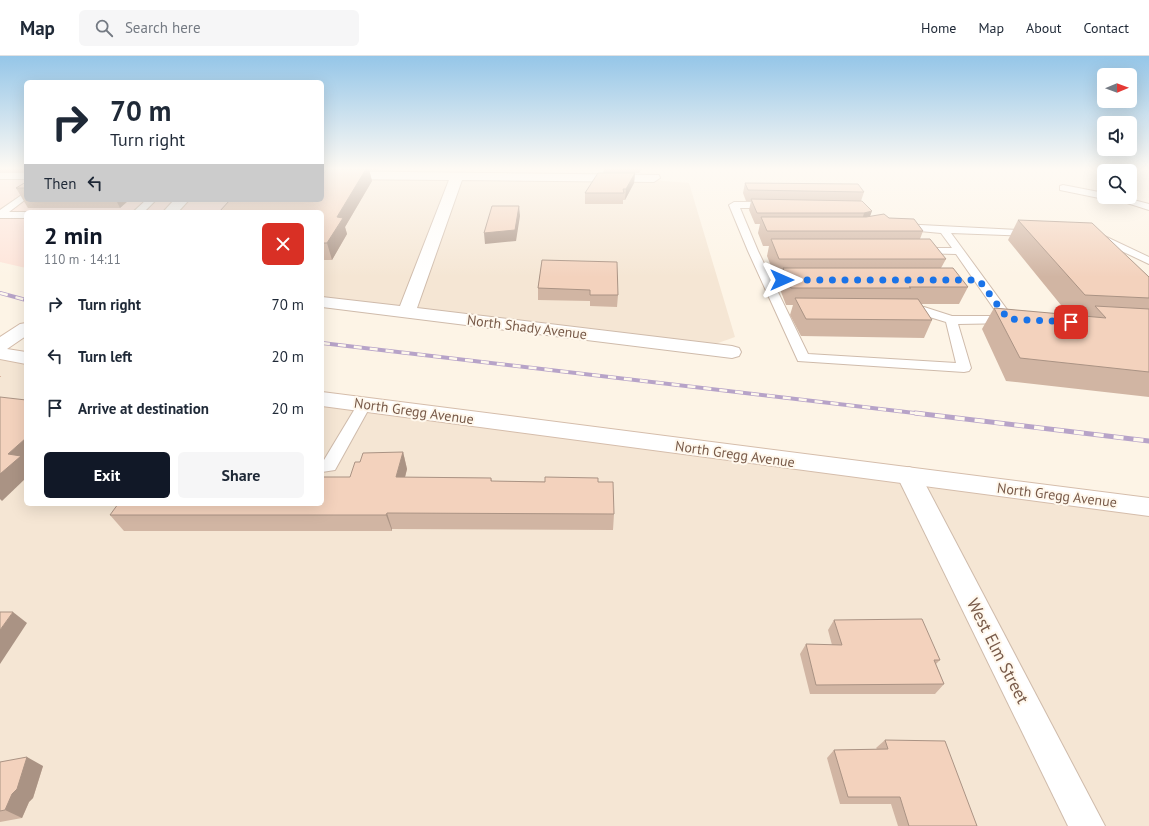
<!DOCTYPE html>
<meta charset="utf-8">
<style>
body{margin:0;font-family:"PT Sans",sans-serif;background:#f6f6f7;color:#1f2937;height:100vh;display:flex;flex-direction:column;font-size:15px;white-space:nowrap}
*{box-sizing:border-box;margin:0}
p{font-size:13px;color:#747a83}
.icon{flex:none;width:22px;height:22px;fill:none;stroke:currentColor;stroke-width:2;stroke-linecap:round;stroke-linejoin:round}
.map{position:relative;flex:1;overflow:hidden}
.drawer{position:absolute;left:24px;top:154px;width:300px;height:296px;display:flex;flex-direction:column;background:#fff;border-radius:6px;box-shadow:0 4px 16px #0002}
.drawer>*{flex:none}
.hud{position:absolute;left:24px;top:24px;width:300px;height:122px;border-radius:6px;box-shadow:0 4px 16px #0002;background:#fff;color:#1f2937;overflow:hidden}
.needle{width:26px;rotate:89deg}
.fabs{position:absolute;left:1097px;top:12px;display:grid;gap:8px}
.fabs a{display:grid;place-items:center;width:40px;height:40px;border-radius:6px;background:#fff;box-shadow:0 4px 16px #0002;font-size:20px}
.pin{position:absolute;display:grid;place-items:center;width:34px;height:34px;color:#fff;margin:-17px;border-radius:8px;box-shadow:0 2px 6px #0006}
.me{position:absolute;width:44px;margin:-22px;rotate:90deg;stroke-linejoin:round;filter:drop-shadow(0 0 3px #0008)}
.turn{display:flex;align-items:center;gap:14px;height:84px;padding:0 20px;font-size:18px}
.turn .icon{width:52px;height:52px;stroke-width:2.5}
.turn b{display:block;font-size:28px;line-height:34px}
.then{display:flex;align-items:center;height:38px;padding:0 20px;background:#0003;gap:8px;font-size:15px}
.round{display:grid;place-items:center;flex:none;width:42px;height:42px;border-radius:6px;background:#f6f6f7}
.summary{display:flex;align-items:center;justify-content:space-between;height:68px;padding:0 20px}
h1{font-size:24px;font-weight:700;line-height:30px;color:#111827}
.button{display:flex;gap:8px;margin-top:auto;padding:8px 20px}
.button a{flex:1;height:46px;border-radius:6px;background:#111827;color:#fff;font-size:16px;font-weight:700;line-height:46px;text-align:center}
.button a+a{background:#f6f6f7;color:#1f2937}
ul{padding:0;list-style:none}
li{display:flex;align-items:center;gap:12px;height:52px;padding:0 20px}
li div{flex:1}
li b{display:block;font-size:15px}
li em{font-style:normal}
header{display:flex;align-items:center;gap:24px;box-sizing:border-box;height:56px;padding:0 20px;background:#fff;border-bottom:1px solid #e0e1e3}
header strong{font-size:19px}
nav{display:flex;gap:22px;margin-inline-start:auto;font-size:14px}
.search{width:280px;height:36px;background:#f6f6f7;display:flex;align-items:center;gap:10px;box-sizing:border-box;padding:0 14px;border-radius:6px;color:#747a83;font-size:15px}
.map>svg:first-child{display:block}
.residential{fill:#f5e6d4}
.commercial{fill:#fee4d9}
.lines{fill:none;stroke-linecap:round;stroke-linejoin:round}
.lane-casing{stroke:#cfbbab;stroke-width:2}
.street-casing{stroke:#cfbbab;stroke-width:2}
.secondary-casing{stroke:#d5bdab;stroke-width:2}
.path{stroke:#d9b59f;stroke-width:2;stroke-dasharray:1 2.5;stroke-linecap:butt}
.lane{fill:#fff;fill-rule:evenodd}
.street{fill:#fff;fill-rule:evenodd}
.secondary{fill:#fff;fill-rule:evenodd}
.rail-far1-casing{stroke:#b7a3c8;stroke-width:4}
.rail-casing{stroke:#b7a3c8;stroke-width:5}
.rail-far1{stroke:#fff8ed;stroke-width:2.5;stroke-dasharray:8;stroke-linecap:butt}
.rail{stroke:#fff8ed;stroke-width:3.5;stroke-dasharray:10;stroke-linecap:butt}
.wall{fill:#d1b5a3}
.shaded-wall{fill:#aa9384}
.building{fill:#f3d2bd;stroke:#aa9384}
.route{stroke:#1a73e8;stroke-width:7;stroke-dasharray:0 12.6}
.labels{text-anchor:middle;stroke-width:4;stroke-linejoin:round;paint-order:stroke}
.street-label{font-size:14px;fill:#785a49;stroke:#fff8ed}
.near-street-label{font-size:17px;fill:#785a49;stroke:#fff8ed}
</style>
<header>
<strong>Map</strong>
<div class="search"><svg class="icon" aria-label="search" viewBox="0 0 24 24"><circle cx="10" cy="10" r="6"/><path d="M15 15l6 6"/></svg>Search here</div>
<nav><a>Home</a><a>Map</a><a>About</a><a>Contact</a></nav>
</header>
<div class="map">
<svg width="1149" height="770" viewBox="0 0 1149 770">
<rect width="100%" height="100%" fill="#fdf4e6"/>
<g class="residential">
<polygon points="335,120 629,122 689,127 735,281 704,292 322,246 322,156 310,156 322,144"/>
<polygon points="0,297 26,302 26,448 322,448 322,343 1149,451 1149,770 0,770"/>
</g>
<polygon class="commercial" points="0,113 26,113 26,144 318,144 310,156 26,156 26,212 0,206"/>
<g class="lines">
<g class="lane-casing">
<g id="lane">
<rect x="0" y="117" width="26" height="6"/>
<polygon points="1063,129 1104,137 1104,141 1122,141 1149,148 1149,154 1108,141 1104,143 1060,134 1060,130"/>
<polygon points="26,136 26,143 9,156 26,156 26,162 0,162 0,154"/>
<polygon points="146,144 156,144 144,156 133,156"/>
<polygon points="734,146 769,146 774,149 769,152 740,152 758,195 808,298 956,307 946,266 923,259 904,258 902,255 904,252 924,251 952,260 999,260 956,198 916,197 915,195 916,193 920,192 952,192 941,177 898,173 896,171 901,168 1036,175 1037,177 1032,180 951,177 1011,259 1018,260 1020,263 1014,267 958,268 971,312 969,315 964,316 798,305 748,195 729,149"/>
<polygon points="1096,176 1149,201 1149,208 1092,181 1091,179 1092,177"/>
<polygon points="364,344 369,346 371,349 335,414 322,416 322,404 324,404 359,346"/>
</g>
</g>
<g class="street-casing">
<g id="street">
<polygon points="322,115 659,119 660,122 654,126 462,124 417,252 732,290 739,292 741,296 739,300 732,302 322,251 322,241 400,250 449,124 322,123"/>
<polygon points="909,411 917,414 921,420 1105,770 1068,770 897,420 901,414"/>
</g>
</g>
<g class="secondary-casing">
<g id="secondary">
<polygon points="174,144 189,144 178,156 163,156"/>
<polygon points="26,267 26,280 7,293 26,296 26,308 0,303 0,281 20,268"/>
<polygon points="322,336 1149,442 1149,460 322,350"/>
</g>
</g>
<polyline class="path" points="0,320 0,322"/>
<use href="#lane" class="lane"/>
<use href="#street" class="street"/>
<use href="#secondary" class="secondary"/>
<g class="rail-far1-casing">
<g id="rail-far1">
<polyline points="0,237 26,244"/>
<polyline points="322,287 923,358"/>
</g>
</g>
<g class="rail-casing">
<polyline id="rail" points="915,357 1149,385"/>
</g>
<use href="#rail-far1" class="rail-far1"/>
<use href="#rail" class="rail"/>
</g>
<g class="wall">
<rect x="0" y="113" width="26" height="3"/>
<polygon points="327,113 378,113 378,114 369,114 372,125 345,171 347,178 332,204 322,204 322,144"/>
<polygon points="604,113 642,113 639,117 635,117 634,127 625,144 623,144 623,148 585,148 585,137 603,117"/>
<polygon points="26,126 26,144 129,144 120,152 28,152 16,132"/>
<polygon points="745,127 864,136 861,145 870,160 889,162 923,175 920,183 946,203 941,212 968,231 959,248 921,248 932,264 924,282 801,280 790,259 793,249 786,249 778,228 781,220 775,220 767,200 769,190 763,190 758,177 760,168 755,168 749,154 751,145 746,145 743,137"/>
<polygon points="1018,164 1149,221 1149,341 1006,325 982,273 994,252 1069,259 1008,184"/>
<polygon points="542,204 618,239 617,251 590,250 590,245 538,244 538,232"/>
<polygon points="403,396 407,413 405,421 491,422 492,425 598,426 614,458 613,474 392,473 392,475 124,475 110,459 350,421 360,406"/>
<polygon points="834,564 940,604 936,608 944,628 935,638 810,638 800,598 806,588 832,589 828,574"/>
<polygon points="885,684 977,770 898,770 891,748 840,748 827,702 834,694 877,693 876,692"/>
<polygon points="0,706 43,710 33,742 29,746 22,762 0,766"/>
</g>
<g class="shaded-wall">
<polygon points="366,113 369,113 372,125 345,171 347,178 332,204 327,187 337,161"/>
<polygon points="635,117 634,127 625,144 626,133"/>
<polygon points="116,144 129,144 120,152"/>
<polygon points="519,150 520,160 516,185 485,188 484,177"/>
<polygon points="872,155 868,166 861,168 864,157"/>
<polygon points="26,382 26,422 2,445 0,443 0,418 8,398"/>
<polygon points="403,396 407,413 401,437 396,421"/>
<polygon points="387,457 392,473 392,475 386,459"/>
<polygon points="13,556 27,567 0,608 0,574"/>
<polygon points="27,701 43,710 33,742 29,746 22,762 5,754"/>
</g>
<g class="building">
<polygon points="327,113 366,113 337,161 343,162 327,187 322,187 322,156 219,156 230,144 322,144 322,120"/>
<polygon points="598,117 635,117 626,133 623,133 624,137 585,137"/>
<polygon points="26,126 26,132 16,132"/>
<polygon points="745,127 858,128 864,136 748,134"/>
<polygon points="751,143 862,145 872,155 864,157 757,157"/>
<polygon points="492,150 519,150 515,174 484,177"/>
<polygon points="884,158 889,162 914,163 923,175 767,175 761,161 866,161"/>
<polygon points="1018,164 1092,167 1149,221 1149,242 1085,239"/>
<polygon points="771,183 930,183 946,203 779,203"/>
<polygon points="542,204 617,206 618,239 590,239 590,234 538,232"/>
<polygon points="783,212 953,212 968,231 909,231 911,232 791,232"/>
<polygon points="795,242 918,243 932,264 806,263"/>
<polygon points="1095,250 1149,253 1149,316 1020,302 994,252 1106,262"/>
<polygon points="0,341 26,344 26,382 8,398 21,400 0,418"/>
<polygon points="403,396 396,421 491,422 491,425 545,426 545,421 598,422 598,426 613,426 614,458 387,457 386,459 110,459 118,448 322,448 322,421 350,421 355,406 360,406 363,397"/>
<polygon points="0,556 13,556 0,574"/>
<polygon points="922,563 940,604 934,604 944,628 816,629 806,588 842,589 834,564"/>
<polygon points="885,684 945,685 977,770 909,770 900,741 848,741 834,694 888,693"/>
<polygon points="27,701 17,733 12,738 5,754 0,755 0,706"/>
</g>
<linearGradient id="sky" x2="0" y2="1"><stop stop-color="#95c6e8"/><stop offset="0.51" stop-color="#fefaf4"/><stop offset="1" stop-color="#fefaf4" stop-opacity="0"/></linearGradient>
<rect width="1149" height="221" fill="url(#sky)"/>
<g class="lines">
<polyline class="route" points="782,224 979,224 1008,263 1071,266"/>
</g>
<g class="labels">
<g class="street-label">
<text transform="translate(527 271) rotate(7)" y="5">North Shady Avenue</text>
<text transform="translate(414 355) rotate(8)" y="5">North Gregg Avenue</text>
<text transform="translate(735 398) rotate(8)" y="5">North Gregg Avenue</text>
<text transform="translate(1057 439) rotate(7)" y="5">North Gregg Avenue</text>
</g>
<g class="near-street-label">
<text transform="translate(998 595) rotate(63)" y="6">West Elm Street</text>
</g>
</g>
</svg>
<div class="fabs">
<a><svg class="needle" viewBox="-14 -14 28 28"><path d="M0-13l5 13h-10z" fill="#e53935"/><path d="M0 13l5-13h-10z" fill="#747a83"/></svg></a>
<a><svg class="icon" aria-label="sound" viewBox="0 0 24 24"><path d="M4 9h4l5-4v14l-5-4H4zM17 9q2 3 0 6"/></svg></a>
<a><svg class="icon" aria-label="search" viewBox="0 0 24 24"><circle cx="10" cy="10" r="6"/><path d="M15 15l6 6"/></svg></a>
</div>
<div class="pin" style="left:1071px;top:266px;background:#d93025"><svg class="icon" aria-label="arrive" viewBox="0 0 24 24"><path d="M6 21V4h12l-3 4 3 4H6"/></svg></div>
<svg class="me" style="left:782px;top:224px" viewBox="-20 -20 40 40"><path d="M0-17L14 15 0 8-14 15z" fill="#1a73e8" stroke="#fff" stroke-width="4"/></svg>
<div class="hud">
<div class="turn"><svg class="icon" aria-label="right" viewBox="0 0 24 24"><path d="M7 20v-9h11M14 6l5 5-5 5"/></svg><div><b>70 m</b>Turn right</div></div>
<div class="then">Then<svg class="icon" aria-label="left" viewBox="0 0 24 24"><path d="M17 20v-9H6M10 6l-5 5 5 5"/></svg></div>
</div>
<section class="drawer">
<div class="summary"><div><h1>2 min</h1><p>110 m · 14:11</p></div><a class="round" style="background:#d93025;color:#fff"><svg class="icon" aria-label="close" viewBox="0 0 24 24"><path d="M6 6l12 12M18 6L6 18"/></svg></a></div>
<ul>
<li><svg class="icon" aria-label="right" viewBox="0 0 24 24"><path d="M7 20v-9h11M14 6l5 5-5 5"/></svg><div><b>Turn right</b></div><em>70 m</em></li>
<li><svg class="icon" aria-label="left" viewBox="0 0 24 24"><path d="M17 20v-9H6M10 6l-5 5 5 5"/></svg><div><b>Turn left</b></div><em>20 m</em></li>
<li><svg class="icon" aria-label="arrive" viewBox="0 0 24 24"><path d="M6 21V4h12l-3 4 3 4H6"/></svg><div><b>Arrive at destination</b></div><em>20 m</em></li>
</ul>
<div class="button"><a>Exit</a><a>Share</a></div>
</section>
</div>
